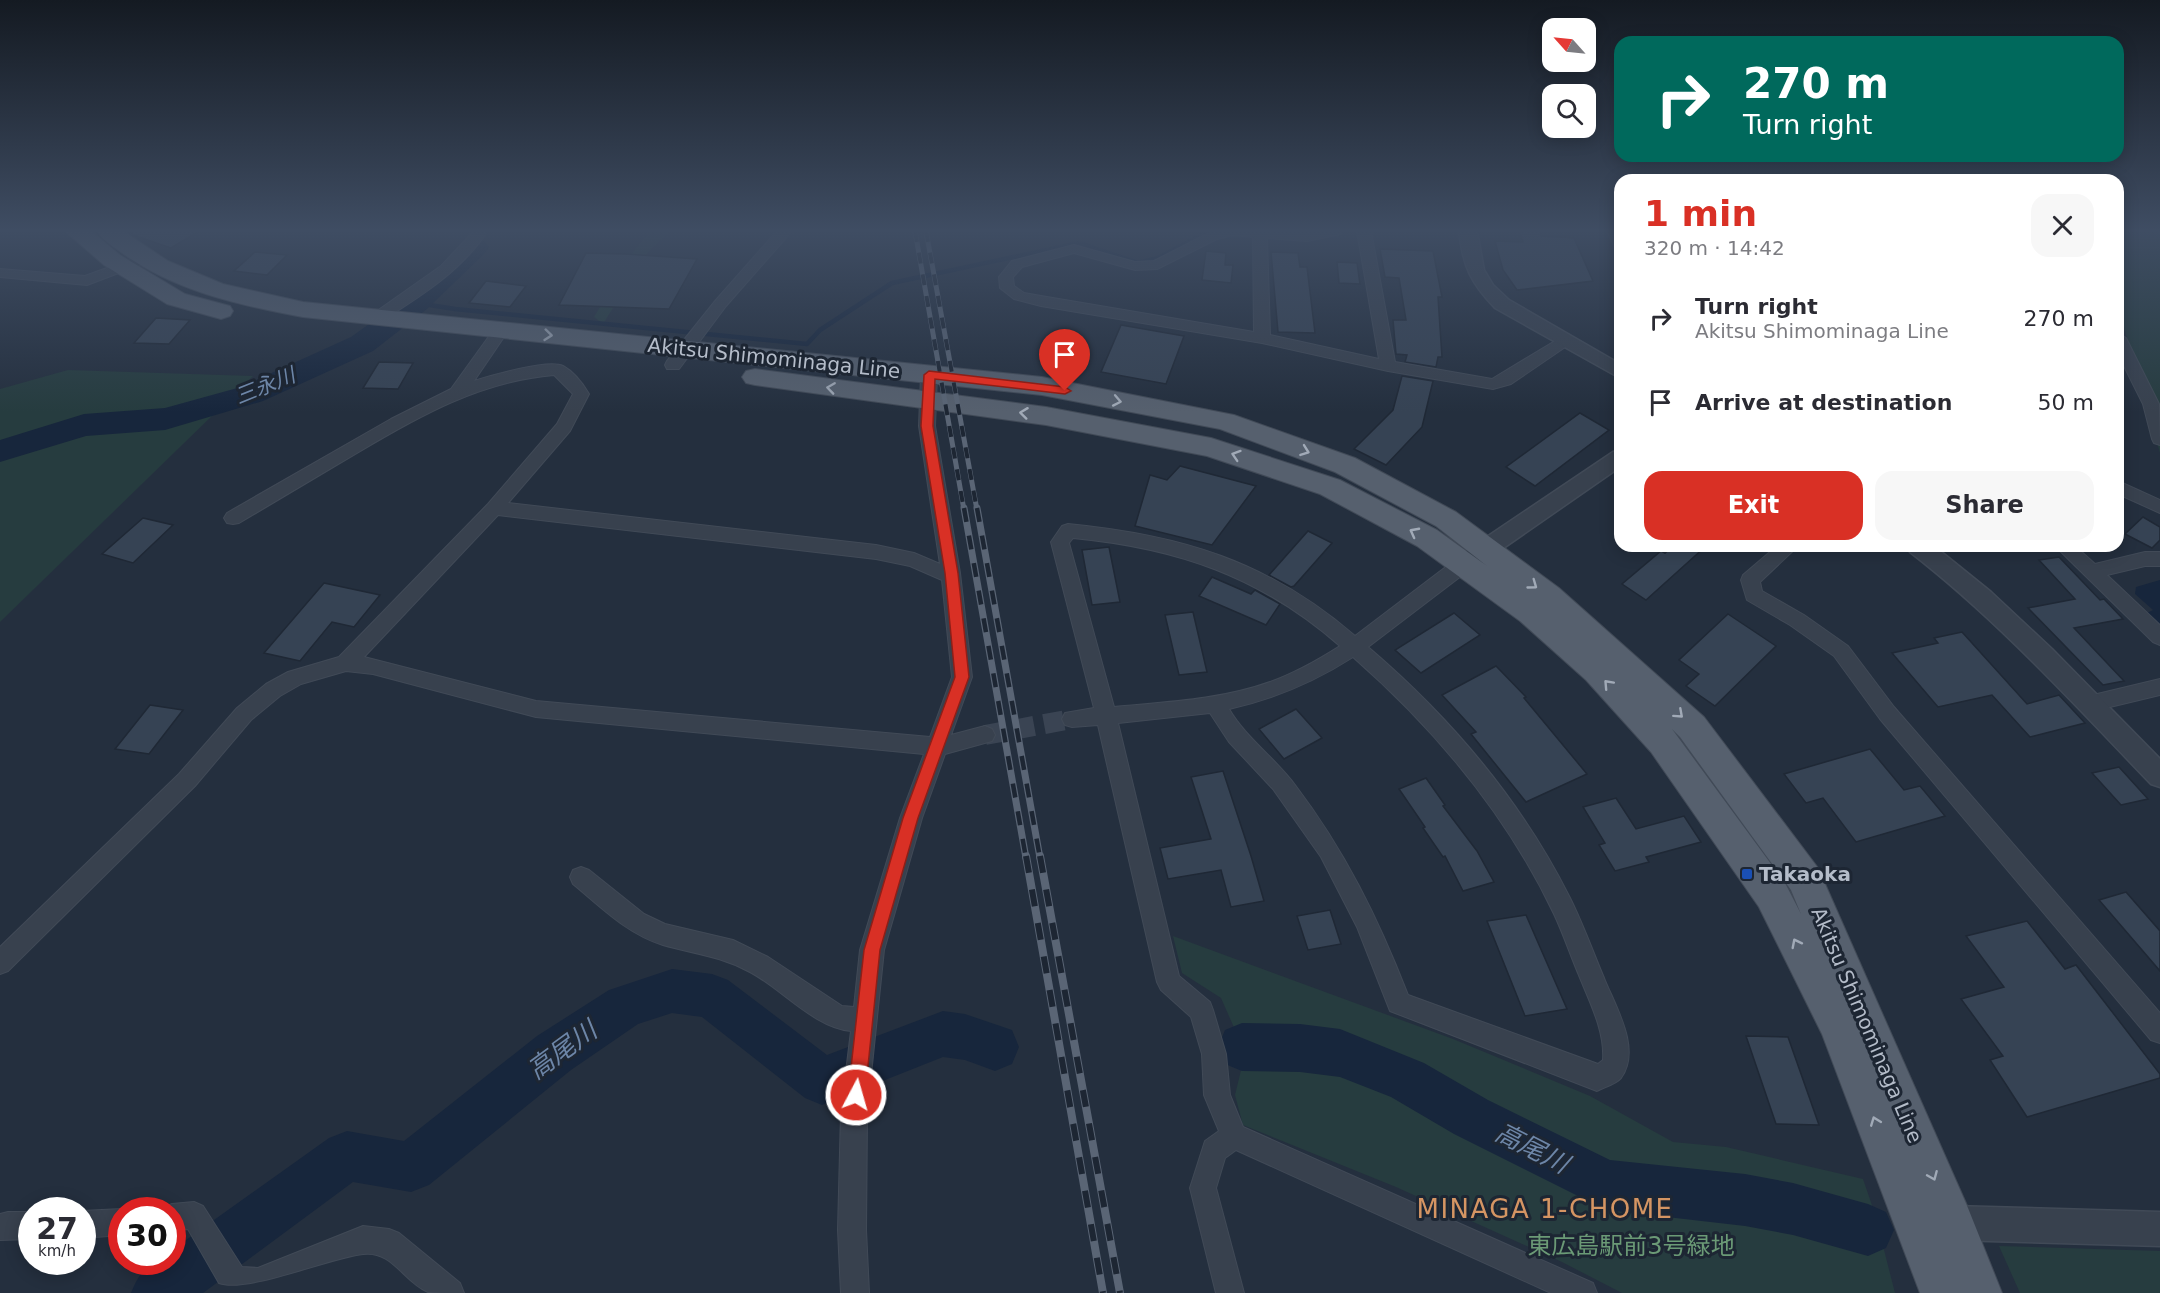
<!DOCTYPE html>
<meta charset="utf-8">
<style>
body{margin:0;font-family:"DejaVu Sans","Noto Sans JP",sans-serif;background:#f7f7f7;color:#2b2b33;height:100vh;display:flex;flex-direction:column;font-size:22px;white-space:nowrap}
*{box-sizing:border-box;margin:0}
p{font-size:20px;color:#7c7c81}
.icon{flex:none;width:33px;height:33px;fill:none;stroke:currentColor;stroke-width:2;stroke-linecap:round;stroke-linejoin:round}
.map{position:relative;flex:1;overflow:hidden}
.drawer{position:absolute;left:1614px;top:174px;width:510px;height:378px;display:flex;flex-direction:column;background:#fff;border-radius:18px;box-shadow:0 3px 15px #0003}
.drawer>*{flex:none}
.guide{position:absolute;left:1614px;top:36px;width:510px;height:126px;border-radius:18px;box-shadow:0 3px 15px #0003;background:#00695c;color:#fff;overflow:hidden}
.needle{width:39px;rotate:297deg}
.controls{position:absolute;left:1542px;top:18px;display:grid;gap:12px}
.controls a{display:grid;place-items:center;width:54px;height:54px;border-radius:12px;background:#fff;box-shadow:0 3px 15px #0003;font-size:30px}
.speed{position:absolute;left:18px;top:1197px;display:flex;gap:12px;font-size:30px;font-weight:700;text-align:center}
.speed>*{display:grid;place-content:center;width:78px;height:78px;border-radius:50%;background:#fff;box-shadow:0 3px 15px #0003;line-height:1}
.speed small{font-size:15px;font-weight:400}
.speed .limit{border:9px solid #d22;background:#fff;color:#111}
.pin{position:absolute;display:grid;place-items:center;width:51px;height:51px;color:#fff;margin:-62px -26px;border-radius:50% 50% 50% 0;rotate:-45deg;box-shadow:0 0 6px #0007}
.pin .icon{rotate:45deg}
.me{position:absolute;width:66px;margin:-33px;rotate:6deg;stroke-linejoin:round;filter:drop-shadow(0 0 4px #0008)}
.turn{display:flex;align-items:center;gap:21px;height:126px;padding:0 30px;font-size:27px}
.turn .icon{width:78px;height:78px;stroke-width:2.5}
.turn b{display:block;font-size:42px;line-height:51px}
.round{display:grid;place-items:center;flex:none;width:63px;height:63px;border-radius:18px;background:#f7f7f7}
.overview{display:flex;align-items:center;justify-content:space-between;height:102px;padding:0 30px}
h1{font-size:36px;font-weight:700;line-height:45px;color:#d93025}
.button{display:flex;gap:12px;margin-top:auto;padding:12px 30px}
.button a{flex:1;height:69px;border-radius:18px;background:#d93025;color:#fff;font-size:24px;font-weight:700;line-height:69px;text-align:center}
.button a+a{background:#f7f7f7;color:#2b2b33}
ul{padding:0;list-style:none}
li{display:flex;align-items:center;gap:18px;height:84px;padding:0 30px}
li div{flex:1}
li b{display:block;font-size:22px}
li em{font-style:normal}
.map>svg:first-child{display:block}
.green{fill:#263c3f}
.water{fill:#17263c}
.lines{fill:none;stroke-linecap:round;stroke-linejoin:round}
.stream{stroke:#17263c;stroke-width:4.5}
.river{fill:#17263c;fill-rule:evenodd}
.building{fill:#364354;stroke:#1f2835;stroke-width:1.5}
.minor-tunnel{stroke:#3a4453;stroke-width:20;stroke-dasharray:20 10;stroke-linecap:butt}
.minor-casing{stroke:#414a57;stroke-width:2}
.tertiary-casing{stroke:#414a57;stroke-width:3}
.primary-casing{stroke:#414a57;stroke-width:2}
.minor{fill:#38414e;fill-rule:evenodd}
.tertiary{fill:#38414e;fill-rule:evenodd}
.primary{fill:#56606e;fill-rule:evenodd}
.rail-far2-casing{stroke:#5a6575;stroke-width:5}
.rail-far1-casing{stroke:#5a6575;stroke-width:7}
.rail-casing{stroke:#5a6575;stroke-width:8}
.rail-far2{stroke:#1d2633;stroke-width:4;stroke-dasharray:11;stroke-linecap:butt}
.rail-far1{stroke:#1d2633;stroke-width:4.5;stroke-dasharray:14;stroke-linecap:butt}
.rail{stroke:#1d2633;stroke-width:6;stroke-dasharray:17;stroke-linecap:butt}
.oneway{stroke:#a1aab7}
.route{fill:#d93025;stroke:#8d1f18;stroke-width:1.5}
.transit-dot{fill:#1a4fb4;stroke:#1d2633;stroke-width:2}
.labels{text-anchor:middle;stroke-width:6;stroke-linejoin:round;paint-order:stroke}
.street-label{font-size:20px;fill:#b4bcc9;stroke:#1d2633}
.poi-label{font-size:20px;font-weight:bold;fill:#b4bcc9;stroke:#1d2633;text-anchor:start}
.water-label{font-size:21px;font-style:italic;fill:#6d86a8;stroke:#1d2633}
.near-park-label{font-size:24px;fill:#6b9a76;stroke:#1d2633}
.near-water-label{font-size:26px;font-style:italic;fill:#6d86a8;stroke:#1d2633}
.near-neighbourhood-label{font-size:26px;letter-spacing:1.5px;fill:#d59563;stroke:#1d2633}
</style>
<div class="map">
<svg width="2160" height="1293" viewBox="0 0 2160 1293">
<rect width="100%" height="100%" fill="#242f3e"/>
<g class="green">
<polygon points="650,231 670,231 648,252 603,324 594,317 630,256"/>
<polygon points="2118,231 2160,231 2160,453 2121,317 2118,313"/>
<polygon points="68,370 253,376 0,622 0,389"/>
<polygon points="1173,936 1453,1039 1590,1096 1673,1142 1726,1147 1863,1179 1877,1220 1789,1193 1710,1186 1622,1171 1590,1163 1455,1092 1338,1038 1286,1032 1240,1041 1221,998 1182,973"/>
<polygon points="1244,1058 1323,1061 1404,1094 1608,1196 1681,1209 1796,1218 1883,1246 1895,1293 1622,1293 1562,1262 1396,1187 1243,1125 1235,1095"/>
<polygon points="1999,1246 2160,1251 2160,1293 2020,1293"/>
</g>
<polygon class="water" points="2160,580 2160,625 2147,613 2153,610 2135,594 2136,587"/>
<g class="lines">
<polyline class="stream" points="417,303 455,309 807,344 820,330 892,283 1079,243 1138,263 1158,258 1209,231"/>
<g class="river">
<polygon points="475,239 485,241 489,247 485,253 427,309 373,351 263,401 165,430 86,436 0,462 0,440 84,414 165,408 241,387 351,337 407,297 465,241"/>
<path d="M672 969 712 974 728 980 827 1055 943 1011 965 1014 1012 1030 1019 1047 1012 1064 995 1071 965 1060 943 1057 822 1105 805 1098 702 1017 672 1013 638 1024 571 1070 429 1185 411 1192 353 1182 203 1293H131C140 1271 147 1262 172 1262V1250L329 1138 347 1131 404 1141 537 1036 609 990Z"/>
<polygon points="1242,1023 1300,1024 1340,1029 1424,1063 1488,1100 1610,1160 1745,1174 1793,1183 1868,1204 1886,1212 1894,1230 1886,1248 1868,1256 1793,1235 1745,1226 1606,1210 1454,1134 1391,1097 1340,1077 1300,1072 1242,1071 1225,1064 1218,1047 1225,1030"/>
</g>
</g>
<g class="building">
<polygon points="131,231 199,231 171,248 133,235"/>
<polygon points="1519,231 1540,231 1541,236 1574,238 1593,281 1517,290 1503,270 1495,241 1523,242"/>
<polygon points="1380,249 1433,251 1442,297 1438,297 1442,357 1438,357 1436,367 1405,362 1407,355 1396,354 1393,320 1406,320 1399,278 1385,277"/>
<polygon points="1206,251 1226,253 1225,265 1233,265 1231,283 1202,280"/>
<polygon points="255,252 287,255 267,275 234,271"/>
<polygon points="1271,252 1298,253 1300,267 1307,267 1315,333 1278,332"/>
<polygon points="586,253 626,254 697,259 669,309 559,305"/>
<polygon points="1337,262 1357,263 1360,284 1339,283"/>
<polygon points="486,281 526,286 510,307 469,303"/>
<polygon points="156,318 190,320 169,344 134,343"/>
<polygon points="1121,325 1184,336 1166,384 1101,372"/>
<polygon points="379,362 413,363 398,389 363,388"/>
<polygon points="1402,376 1433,381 1422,427 1386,465 1354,449 1393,410"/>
<polygon points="1580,413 1609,430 1535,486 1506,467"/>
<polygon points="1180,466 1256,486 1212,545 1135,526 1150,475 1167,480"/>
<polygon points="2143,517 2160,527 2160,540 2152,548 2125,534"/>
<polygon points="143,518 173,525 133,563 102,554"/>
<polygon points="1308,531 1332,543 1294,586 1291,587 1269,575"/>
<polygon points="1673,546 1706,546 1646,600 1622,584 1661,551 1665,553"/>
<polygon points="1109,547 1120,602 1092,605 1082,550"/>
<polygon points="2059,557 2100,600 2104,599 2123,619 2074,628 2124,681 2103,685 2028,608 2075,599 2039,560"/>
<polygon points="1212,577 1251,594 1255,590 1280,604 1266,625 1199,596"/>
<polygon points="324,583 380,595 354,627 332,622 300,661 264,653"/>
<polygon points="1193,612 1207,672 1179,675 1165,615"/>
<polygon points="1454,613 1480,635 1421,673 1395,650"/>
<polygon points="1728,614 1776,646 1715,706 1686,686 1699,674 1679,660"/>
<polygon points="1962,632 2027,704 2059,695 2085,723 2030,737 1992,695 1938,707 1892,653 1938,643 1934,638"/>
<polygon points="1496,666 1526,697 1524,698 1587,774 1526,802 1471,734 1476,732 1442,695"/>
<polygon points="150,705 183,710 149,754 115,749"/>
<polygon points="1296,709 1322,738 1284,759 1259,729"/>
<polygon points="1870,749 1904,790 1920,786 1945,816 1856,842 1823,798 1806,803 1784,774"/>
<polygon points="2119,767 2148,799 2121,805 2092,773"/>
<polygon points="1223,771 1251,856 1264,901 1231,907 1221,870 1168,879 1160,848 1211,839 1191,777"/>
<polygon points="1426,778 1445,805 1443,806 1477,851 1494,882 1463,891 1445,856 1443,857 1423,828 1425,827 1399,789"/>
<polygon points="1616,798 1636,829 1684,816 1701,842 1646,857 1649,862 1615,871 1599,845 1605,843 1583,807"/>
<polygon points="2126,892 2160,931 2160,971 2099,900"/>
<polygon points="1330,910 1341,944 1308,950 1297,916"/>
<polygon points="1526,915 1567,1009 1525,1016 1487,921"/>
<polygon points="2027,921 2065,969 2076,965 2160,1074 2160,1078 2027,1117 1990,1060 2003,1056 1961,999 2004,987 1966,936"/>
<polygon points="1746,1036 1788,1037 1819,1125 1776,1124"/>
</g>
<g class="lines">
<polyline class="minor-tunnel" points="985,735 1072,719"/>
<g class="minor-casing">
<g id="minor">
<path d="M474 231H488C460 272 421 296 380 322H370L367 319 370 316 441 266Z"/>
<polygon points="777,231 792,231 726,306 679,369 667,369 665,365 667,361 716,300"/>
<path d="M1213 231H1343L1341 234 1307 241 1267 238 1270 335 1379 359 1357 231H1371L1395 362 1492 379 1560 338 1566 336 1574 341 1511 384 1493 389 1388 371 1262 343 1041 306 1014 299 1000 288 999 277 1012 261 1074 245 1135 262 1154 261ZM1233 235 1253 237 1254 332 1041 296 1024 293 1014 286 1013 277 1022 267 1074 253 1135 270 1157 269 1217 239Z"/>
<polygon points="1607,231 1620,231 1620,249 1615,248"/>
<polygon points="145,254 152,258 150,261 87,285 0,277 0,269 85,276"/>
<path d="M500 326 508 331 474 381C490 376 548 359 563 366 574 372 583 384 589 394L570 431 508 503 876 545 914 553 940 564 919 426 921 375 929 370 937 375 935 426 960 573 972 677 951 735 985 726 992 729 995 735 992 741 945 754 922 818 884 950 867 1113 866 1230 869 1293H841L838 1230 841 1113 851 1031C815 1028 782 989 750 972 720 956 695 954 663 945 627 934 601 907 573 884L570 877 573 870 581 867 589 870 644 914 665 924 733 940 768 957 842 1006 854 1007 860 950 900 818 924 754 536 717 373 674 346 671 301 684 280 696 251 720 195 786 8 971 0 974V947L179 774 237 708 266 684 288 672 339 657 488 504 557 424 573 394 554 375C481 381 419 416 357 453 318 476 279 499 239 523L233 524 227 523 224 518 227 513 391 419 451 389 495 328ZM498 515 876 559 910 566 942 580 952 677 930 737 536 701 364 657Z"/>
<polygon points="2118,333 2126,338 2159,404 2160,445 2154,443 2152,439 2143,404 2118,354"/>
<polygon points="2118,481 2160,500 2160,513 2118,494"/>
<path d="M1068 524C1181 535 1268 561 1355 636L1455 560 1462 558 1469 560 1471 565 1469 570 1368 647C1450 717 1522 802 1570 898 1583 924 1593 952 1604 978 1615 1006 1642 1049 1621 1078 1616 1084 1604 1087 1597 1091L1390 1011 1357 927 1321 857 1273 789 1229 742 1210 713 1118 723 1179 976 1210 1002 1213 1010 1226 1054 1230 1095 1243 1127 1593 1283 1597 1293H1551L1236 1150 1225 1158 1216 1188 1244 1293H1216L1190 1188 1205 1141 1219 1131 1204 1095 1202 1054 1191 1017 1161 990 1157 982 1098 725 1072 727 1065 725 1062 719 1065 713 1094 708 1051 542 1062 526ZM1073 538C1177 548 1260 576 1340 646 1318 660 1295 673 1270 682 1220 700 1166 702 1114 707L1069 543ZM1353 657C1435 729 1507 815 1554 914 1563 933 1570 954 1578 973 1589 1001 1605 1030 1603 1060L1598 1064 1408 995C1378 918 1345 851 1295 785 1275 758 1246 738 1229 709 1274 699 1314 682 1353 657Z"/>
<polygon points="1777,546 1798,546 1760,582 1762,591 1804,615 1848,646 1894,707 2160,1013 2160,1043 2151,1040 1880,719 1834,656 1790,625 1747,600 1741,580 1743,575"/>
<polygon points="2055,546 2075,546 2095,564 2145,552 2160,552 2160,566 2145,566 2107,575 2160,625 2160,645 2153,642"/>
<polygon points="2160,679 2160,695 2089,712 2082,710 2079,704 2082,698 2089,696"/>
<path d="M194 1202 203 1206 242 1267 258 1268 363 1226 389 1229 399 1233 460 1283 464 1293C454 1293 436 1293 428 1292 404 1282 392 1250 363 1254 329 1258 247 1293 219 1283L188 1229 172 1230V1210H161L163 1208 172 1204Z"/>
<polygon points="122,1209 127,1210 122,1210 122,1235 82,1238 82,1211"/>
<polygon points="8,1212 32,1212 32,1239 0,1240 0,1214"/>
</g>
</g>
<g class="tertiary-casing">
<g id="tertiary">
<path d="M1459 231H1477L1484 270 1493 285 1509 300 1620 364V378L1495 308C1471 283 1463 267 1459 231Z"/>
<polygon points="1620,450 1620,467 1479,565 1471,567 1463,565 1460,559 1463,553 1613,452"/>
<path d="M1907 546H1934L1991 592 2052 649 2160 759V787L2151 784C2073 703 1999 621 1910 552Z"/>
<polygon points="1953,1206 2160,1212 2160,1246 1953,1240 1941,1235 1936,1223 1941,1211"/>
</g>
</g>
<g class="primary-casing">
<g id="primary">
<polygon points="65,231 91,231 120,255 185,294 230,306 233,311 230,316 221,319 167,304 104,265"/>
<path d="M97 231H123L168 261 223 284 303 302 1042 377 1234 415 1355 458 1456 512 1559 588 1704 717 1818 868 1968 1208 2002 1293H1920L1822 1034 1759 907 1651 752 1586 680 1520 621 1417 546 1320 494 1207 456 1046 425 755 385 746 383 742 377 746 371 755 369 1046 407 1211 438 1340 480 1437 530 1487 566 1436 526 1335 472 1220 429 1042 395 303 317C238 305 171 290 118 250 110 244 102 239 97 231ZM1672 729 1680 737 1791 890 1801 914 1785 883Z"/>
</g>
</g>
<use href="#minor" class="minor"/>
<use href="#tertiary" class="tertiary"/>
<use href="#primary" class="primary"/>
<g class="rail-far2-casing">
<g id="rail-far2">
<polyline points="915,231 964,510"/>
<polyline points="926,231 977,510"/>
</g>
</g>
<g class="rail-far1-casing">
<g id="rail-far1">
<polyline points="964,508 1026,858"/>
<polyline points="977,508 1040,858"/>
</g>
</g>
<g class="rail-casing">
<g id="rail">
<polyline points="1026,856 1103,1293"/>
<polyline points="1040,856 1120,1293"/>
</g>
</g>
<use href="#rail-far2" class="rail-far2"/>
<use href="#rail-far1" class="rail-far1"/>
<use href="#rail" class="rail"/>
</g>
<defs><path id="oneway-chevron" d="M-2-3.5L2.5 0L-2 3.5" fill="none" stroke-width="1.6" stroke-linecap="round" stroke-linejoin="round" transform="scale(1.5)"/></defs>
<g class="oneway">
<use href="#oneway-chevron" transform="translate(548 335) rotate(6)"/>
<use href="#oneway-chevron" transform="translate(831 388) rotate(-172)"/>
<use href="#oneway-chevron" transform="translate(1117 401) rotate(11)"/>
<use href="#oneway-chevron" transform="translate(1024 413) rotate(-173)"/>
<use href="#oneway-chevron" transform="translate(1305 451) rotate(20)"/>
<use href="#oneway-chevron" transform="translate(1236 455) rotate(-162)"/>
<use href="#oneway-chevron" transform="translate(1414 532) rotate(-152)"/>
<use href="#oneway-chevron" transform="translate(1533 585) rotate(36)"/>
<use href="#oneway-chevron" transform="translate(1608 684) rotate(-133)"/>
<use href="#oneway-chevron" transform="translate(1679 714) rotate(42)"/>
<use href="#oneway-chevron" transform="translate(1796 943) rotate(-117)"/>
<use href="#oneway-chevron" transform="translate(1875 1121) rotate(-111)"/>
<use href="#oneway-chevron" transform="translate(1933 1176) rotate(67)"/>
</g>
<linearGradient id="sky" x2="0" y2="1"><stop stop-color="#141a22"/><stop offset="0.56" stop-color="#3f4d63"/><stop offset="1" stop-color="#3f4d63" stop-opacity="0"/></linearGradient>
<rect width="2160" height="412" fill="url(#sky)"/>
<polygon class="route" points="929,371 1065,387 1071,391 1065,394 935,379 933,426 958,573 969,677 918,818 880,950 865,1095 863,1101 856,1103 850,1101 848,1095 864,950 903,818 955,677 945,573 921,426 924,375"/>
<rect class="transit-dot" x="1741" y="868" width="12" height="12" rx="3"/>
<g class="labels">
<g class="street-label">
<text transform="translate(774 358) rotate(6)" y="7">Akitsu Shimominaga Line</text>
<text transform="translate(1867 1025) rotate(67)" y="7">Akitsu Shimominaga Line</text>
</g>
<g class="poi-label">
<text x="1759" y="881">Takaoka</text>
</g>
<g class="water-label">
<text transform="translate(265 386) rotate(-22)" y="7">三永川</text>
</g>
<g class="near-park-label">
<text x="1631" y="1254">東広島駅前3号緑地</text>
</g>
<g class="near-water-label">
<text transform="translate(562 1050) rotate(-36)" y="9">高尾川</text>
<text transform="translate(1532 1148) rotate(27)" y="9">高尾川</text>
</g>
<g class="near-neighbourhood-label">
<text x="1545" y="1218">MINAGA 1-CHOME</text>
</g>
</g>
</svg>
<div class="controls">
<a><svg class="needle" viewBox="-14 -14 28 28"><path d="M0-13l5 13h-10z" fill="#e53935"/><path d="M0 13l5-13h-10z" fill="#7c7c81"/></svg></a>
<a><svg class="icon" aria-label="search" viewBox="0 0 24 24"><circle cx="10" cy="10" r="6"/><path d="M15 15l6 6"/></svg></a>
</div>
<div class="speed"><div>27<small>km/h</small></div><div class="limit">30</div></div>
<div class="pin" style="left:1065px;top:391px;background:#d93025"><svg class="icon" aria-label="arrive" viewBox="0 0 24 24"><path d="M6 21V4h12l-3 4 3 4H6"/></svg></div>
<svg class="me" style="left:856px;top:1095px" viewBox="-20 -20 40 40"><circle r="17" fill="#d93025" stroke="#fff" stroke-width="3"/><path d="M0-11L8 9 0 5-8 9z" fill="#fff"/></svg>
<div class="guide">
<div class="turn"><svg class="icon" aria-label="right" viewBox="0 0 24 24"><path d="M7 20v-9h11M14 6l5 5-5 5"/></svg><div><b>270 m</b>Turn right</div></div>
</div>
<section class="drawer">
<div class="overview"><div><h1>1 min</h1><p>320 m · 14:42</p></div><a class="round"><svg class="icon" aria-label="close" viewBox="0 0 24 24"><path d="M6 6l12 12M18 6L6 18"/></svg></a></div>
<ul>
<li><svg class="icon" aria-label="right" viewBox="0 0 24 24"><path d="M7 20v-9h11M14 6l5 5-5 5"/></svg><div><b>Turn right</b><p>Akitsu Shimominaga Line</p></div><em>270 m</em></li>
<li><svg class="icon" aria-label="arrive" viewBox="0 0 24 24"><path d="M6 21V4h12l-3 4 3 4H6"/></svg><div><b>Arrive at destination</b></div><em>50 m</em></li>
</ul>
<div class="button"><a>Exit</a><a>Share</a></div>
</section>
</div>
